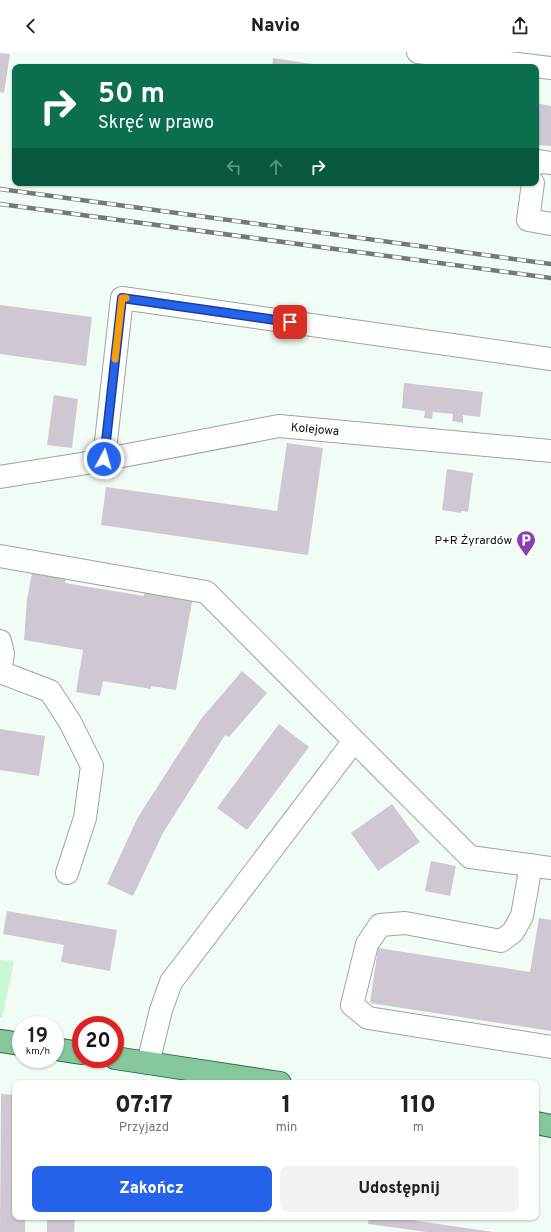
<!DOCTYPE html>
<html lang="pl">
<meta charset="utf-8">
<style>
body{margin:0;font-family:Overpass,sans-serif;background:#f2f2f2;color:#222;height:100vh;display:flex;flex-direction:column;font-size:15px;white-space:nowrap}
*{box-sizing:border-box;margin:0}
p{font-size:13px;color:#767676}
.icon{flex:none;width:22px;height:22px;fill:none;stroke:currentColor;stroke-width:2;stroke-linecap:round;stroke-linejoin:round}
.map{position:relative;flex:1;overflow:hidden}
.panel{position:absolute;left:12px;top:1028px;width:527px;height:140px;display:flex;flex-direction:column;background:#fff;border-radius:8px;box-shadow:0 1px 3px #0004}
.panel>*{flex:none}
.banner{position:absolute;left:12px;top:12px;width:527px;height:122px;border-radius:8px;box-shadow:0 1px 3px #0004;background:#0b6e4f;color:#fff;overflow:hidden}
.speed{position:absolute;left:12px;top:964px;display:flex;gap:8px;font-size:20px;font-weight:700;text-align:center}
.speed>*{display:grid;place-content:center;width:52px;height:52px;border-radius:50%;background:#fff;box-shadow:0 1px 3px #0004;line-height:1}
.speed small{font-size:10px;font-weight:400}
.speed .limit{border:6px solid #d22;background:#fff;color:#111}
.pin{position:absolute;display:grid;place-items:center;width:34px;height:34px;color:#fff;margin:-17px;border-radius:8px;box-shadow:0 2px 6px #0006}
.me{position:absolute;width:44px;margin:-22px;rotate:6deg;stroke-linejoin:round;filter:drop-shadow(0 0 3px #0008)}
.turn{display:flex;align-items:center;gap:14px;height:84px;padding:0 20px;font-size:18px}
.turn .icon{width:52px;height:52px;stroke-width:2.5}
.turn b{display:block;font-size:28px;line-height:34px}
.lanes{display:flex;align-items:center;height:38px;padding:0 20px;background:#0003;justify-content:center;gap:20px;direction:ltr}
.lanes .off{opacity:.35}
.eta{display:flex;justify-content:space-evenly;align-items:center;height:68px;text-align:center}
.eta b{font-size:24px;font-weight:800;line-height:28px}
.cta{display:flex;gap:8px;margin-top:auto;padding:8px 20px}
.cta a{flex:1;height:46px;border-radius:8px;background:#2563eb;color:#fff;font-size:16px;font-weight:800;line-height:46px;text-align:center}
.cta a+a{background:#f2f2f2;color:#222}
header{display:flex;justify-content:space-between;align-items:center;height:52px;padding:0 20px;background:#fff;font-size:18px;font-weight:800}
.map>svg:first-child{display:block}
.green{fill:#c8f7d3}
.building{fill:#cfc8d3}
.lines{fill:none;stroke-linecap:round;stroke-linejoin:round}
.minor-casing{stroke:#9aa59d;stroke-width:24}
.major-casing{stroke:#286e42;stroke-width:24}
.minor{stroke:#fff;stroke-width:22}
.major{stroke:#86c79e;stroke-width:22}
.rail-casing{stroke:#737975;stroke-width:4.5}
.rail{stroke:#fff;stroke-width:3;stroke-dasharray:9;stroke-linecap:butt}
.route-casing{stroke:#184099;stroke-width:10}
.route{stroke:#2563eb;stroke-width:7}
.slow{stroke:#f59e0b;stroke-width:7}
.labels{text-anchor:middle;stroke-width:3;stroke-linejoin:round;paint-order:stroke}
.street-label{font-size:12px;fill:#0d100e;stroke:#fff}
.poi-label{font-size:12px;fill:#0d100e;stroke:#fff;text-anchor:end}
</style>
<header><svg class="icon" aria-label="back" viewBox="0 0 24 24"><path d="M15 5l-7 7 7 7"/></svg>Navio<svg class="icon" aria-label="share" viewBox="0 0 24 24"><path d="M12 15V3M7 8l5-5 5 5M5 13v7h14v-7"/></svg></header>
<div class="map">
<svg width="551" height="1180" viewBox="0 0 551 1180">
<rect width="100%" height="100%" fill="#f1fcf4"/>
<polygon class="green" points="0,908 14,909 2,966 0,966"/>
<g class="building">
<polygon points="0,1 10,2 4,41 0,40"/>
<polygon points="273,6 319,13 319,15 272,15"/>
<polygon points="188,12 203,14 203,15 188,15"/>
<polygon points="536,51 551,54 551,94 536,93"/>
<polygon points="0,253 92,265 86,314 0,302"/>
<polygon points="404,331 483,340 480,365 463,363 463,371 452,369 453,362 433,360 432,367 424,366 425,359 402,356"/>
<polygon points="54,343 78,347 72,396 47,393"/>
<polygon points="287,391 323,396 308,503 101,473 106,435 277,459"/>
<polygon points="447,417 473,421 468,460 461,459 461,461 442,458"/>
<polygon points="32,521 66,527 65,531 144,544 144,541 176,546 177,542 193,545 176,638 151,634 151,637 103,629 100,644 76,640 83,598 24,588 27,548"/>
<polygon points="242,619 267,641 229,685 225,683 163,781 133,844 107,832 138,765 201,667"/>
<polygon points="279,672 309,695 247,778 217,756"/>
<polygon points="0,677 45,684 39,724 0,718"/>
<polygon points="392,752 420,790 378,819 351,781"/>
<polygon points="431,809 456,814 450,844 425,839"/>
<polygon points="7,859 117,878 110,919 61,910 64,893 3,882"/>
<polygon points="539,866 551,868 551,979 370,951 378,896 530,920"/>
<polygon points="1,1042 15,1043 15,1165 25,1165 25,1180 0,1180"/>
<polygon points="47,1165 75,1165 74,1180 47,1180"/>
<polygon points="369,1165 391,1165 493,1180 427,1180 368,1172"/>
</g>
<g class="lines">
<g class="minor-casing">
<g id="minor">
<polyline points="418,0 551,16"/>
<polyline points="536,112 537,109 551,111"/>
<polyline points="533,131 528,168 551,172"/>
<polyline points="104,407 122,246 551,307"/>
<polyline points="0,425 81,412 279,374 551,399"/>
<polyline points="0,504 206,540 470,805 551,816"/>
<polyline points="0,589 3,602 0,620"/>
<polyline points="0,620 50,639 70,670 92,714 85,766 67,821"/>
<polyline points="531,813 522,864 513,880 501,889 405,871 380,873 367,892 352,953 368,966 551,995"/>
<polyline points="148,1011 161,958 171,930 354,689"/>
</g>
</g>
<g class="major-casing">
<g id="major">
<polyline points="0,989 21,992"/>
<polyline points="55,997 81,1001"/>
<polyline points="115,1006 280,1031"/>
<polyline points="536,1071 551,1074"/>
</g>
</g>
<use href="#minor" class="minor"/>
<use href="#major" class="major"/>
<g class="rail-casing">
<g id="rail">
<polyline points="0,137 551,212"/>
<polyline points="0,152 551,226"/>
</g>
</g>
<use href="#rail" class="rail"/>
</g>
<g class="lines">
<g class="route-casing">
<polyline id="route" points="104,407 122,246 290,270"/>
</g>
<use href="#route" class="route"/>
<polyline class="slow" points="115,307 122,246 126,246"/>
</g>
<defs>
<g id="parking-pin" transform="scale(1)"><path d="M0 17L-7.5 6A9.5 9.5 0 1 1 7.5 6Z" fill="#8c3fb0" stroke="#fff"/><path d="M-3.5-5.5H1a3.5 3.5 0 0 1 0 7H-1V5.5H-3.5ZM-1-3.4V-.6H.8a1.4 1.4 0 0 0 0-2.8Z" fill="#fff"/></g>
</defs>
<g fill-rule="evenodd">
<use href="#parking-pin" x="526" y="488"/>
</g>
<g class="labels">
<g class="street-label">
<text transform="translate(315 377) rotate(5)" y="4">Kolejowa</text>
</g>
<g class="poi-label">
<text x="512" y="492">P+R Żyrardów</text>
</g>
</g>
</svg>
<div class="speed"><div>19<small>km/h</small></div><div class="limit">20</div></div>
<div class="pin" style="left:290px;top:270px;background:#d93025"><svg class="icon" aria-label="arrive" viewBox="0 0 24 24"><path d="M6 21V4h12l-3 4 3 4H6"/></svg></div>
<svg class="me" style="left:104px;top:407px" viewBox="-20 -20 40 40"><circle r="17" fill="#2563eb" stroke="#fff" stroke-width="3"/><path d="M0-11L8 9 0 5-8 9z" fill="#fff"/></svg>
<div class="banner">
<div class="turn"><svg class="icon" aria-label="right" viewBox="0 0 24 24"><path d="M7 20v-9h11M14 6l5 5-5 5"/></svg><div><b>50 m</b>Skręć w prawo</div></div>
<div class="lanes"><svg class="icon off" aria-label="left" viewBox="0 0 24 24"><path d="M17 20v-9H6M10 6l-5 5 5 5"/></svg><svg class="icon off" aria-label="ahead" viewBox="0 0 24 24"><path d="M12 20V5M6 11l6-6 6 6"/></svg><svg class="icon" aria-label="right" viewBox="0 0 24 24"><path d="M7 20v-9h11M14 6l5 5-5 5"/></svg></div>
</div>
<section class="panel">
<div class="eta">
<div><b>07:17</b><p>Przyjazd</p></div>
<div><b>1</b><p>min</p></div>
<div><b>110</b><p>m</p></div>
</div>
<div class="cta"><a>Zakończ</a><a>Udostępnij</a></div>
</section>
</div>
